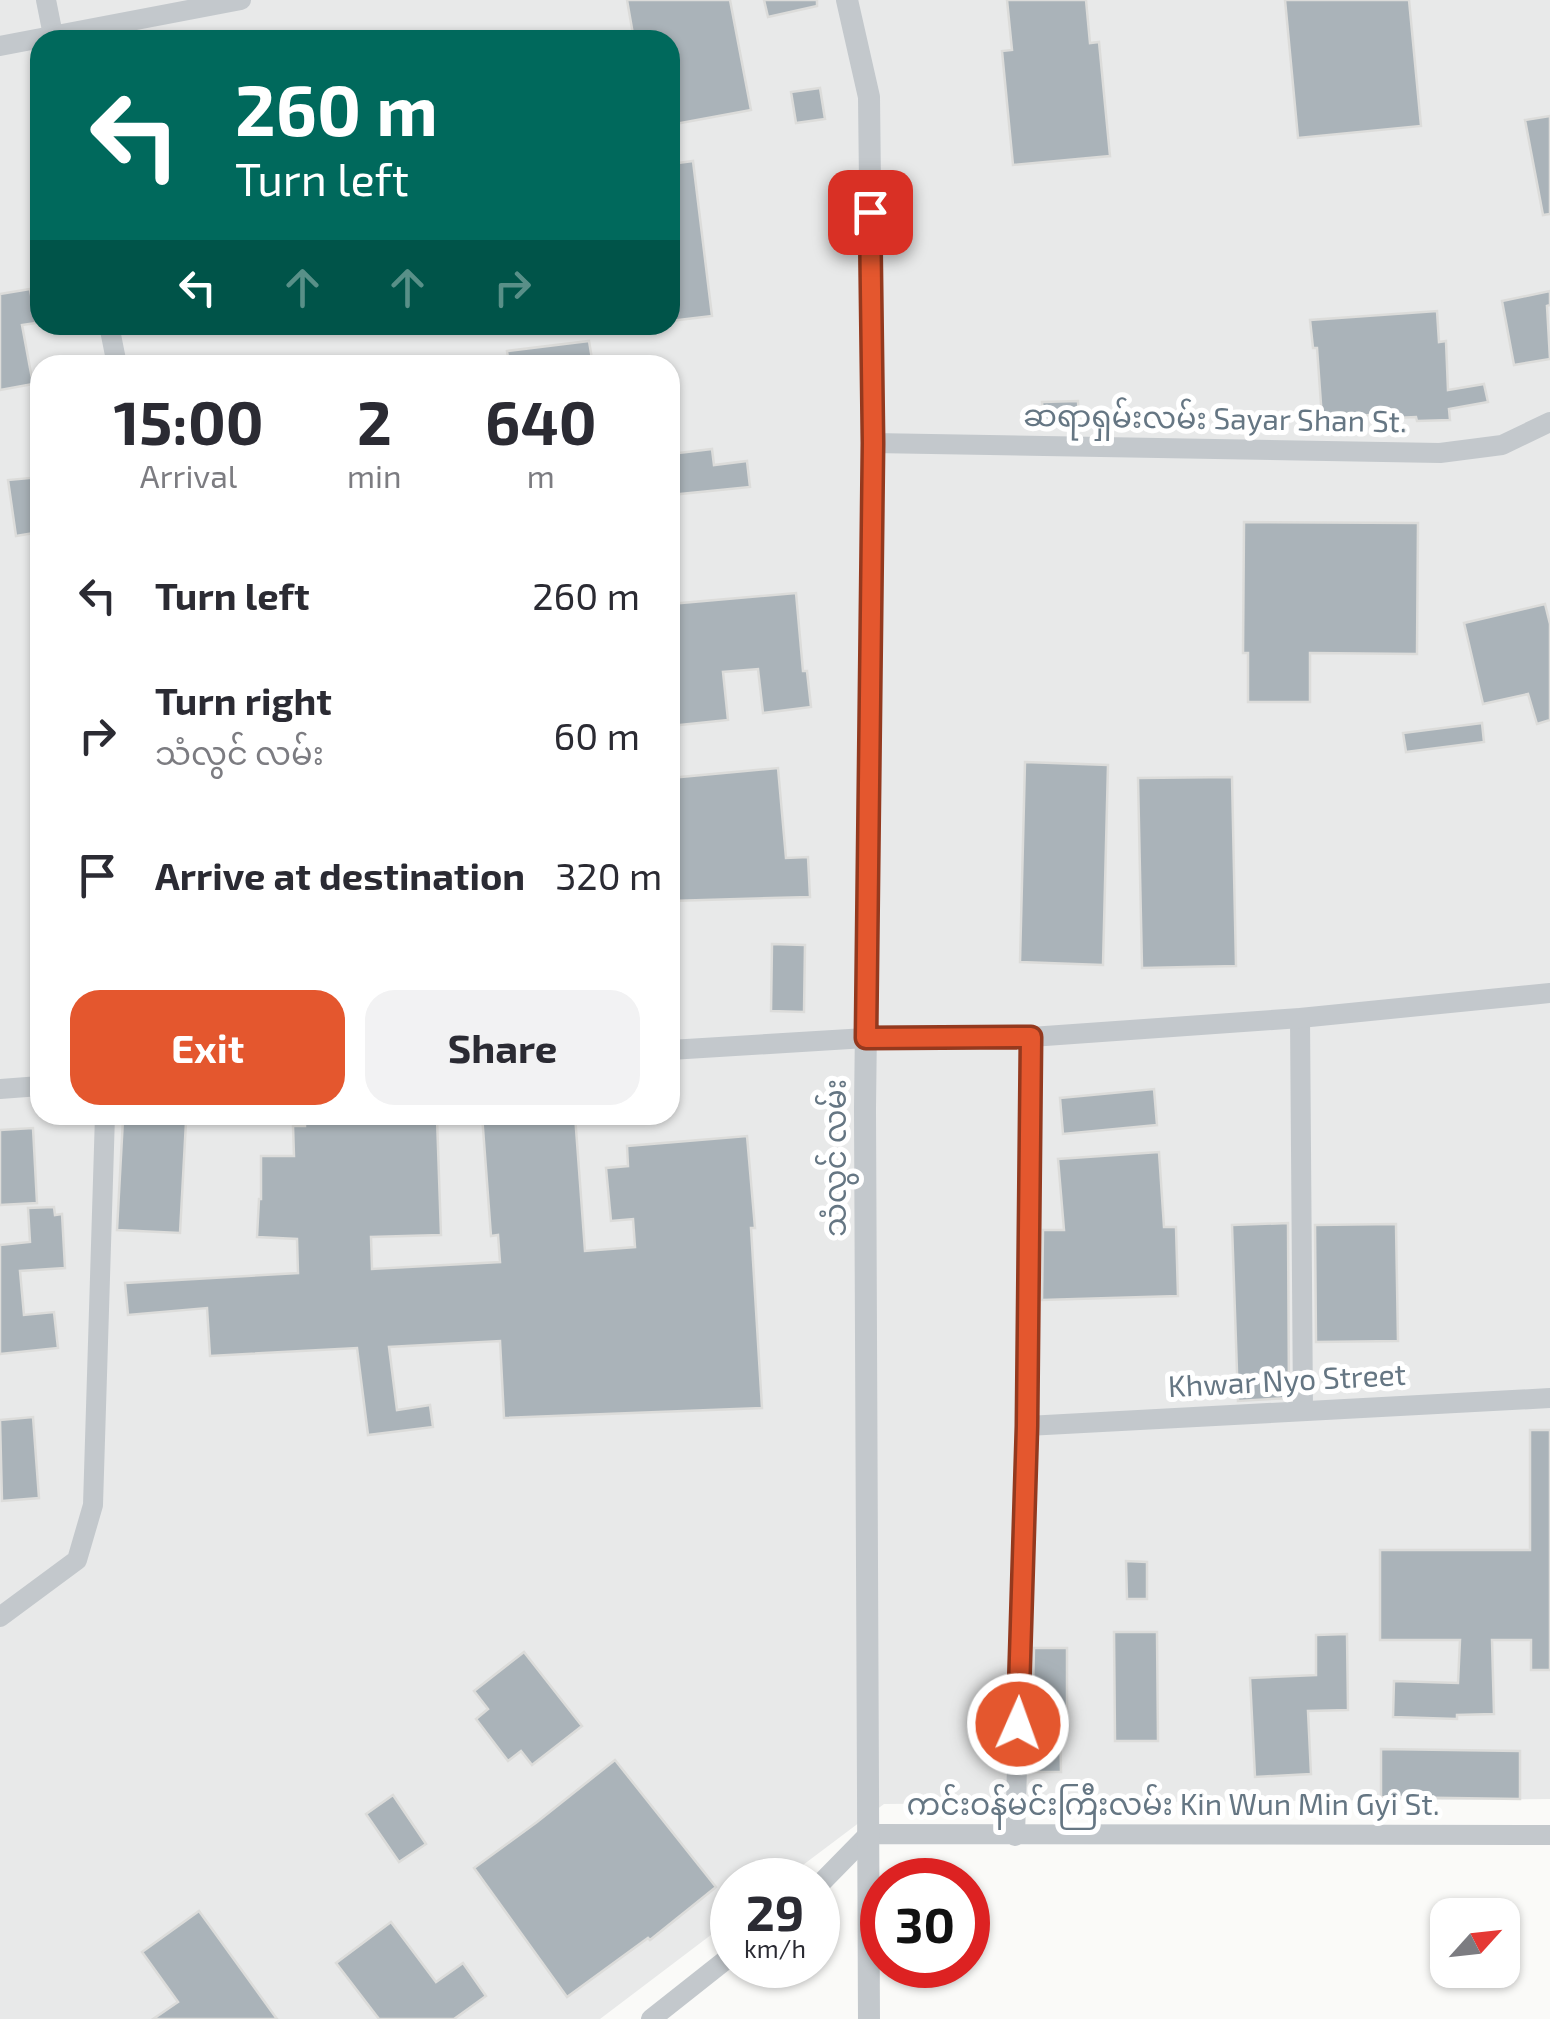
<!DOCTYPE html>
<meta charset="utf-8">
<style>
body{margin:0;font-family:"Exo 2","Noto Sans Myanmar",sans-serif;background:#f2f2f3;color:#2b2b33;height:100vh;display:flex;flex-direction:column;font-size:38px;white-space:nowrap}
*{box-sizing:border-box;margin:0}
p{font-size:32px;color:#7c7c81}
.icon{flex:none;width:55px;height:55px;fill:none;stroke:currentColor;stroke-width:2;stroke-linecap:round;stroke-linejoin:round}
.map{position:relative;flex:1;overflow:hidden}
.side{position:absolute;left:30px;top:355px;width:650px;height:770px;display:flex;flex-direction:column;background:#fff;border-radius:30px;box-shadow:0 2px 8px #0004}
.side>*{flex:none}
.hud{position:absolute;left:30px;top:30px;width:650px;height:305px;border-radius:30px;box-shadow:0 2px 8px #0004;background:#00695c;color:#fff;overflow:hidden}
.needle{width:65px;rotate:63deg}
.buttons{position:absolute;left:1430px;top:1898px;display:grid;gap:20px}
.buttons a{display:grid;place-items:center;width:90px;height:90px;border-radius:20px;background:#fff;box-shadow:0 2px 8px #0004;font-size:50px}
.speed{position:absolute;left:710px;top:1858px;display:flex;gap:20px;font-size:50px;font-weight:700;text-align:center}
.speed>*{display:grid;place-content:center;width:130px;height:130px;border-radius:50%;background:#fff;box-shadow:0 2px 8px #0004;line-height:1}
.speed small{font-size:25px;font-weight:400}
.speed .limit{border:15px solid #d22;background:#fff;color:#111}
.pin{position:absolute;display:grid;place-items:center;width:85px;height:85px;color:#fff;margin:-42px;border-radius:20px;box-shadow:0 5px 15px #0006}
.me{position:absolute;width:110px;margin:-55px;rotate:2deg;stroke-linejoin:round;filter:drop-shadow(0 0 8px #0008)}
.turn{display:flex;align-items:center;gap:35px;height:210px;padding:0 40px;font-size:45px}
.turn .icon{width:130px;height:130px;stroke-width:2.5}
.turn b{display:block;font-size:70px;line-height:85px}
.lanes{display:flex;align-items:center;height:95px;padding:0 40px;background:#0003;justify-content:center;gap:50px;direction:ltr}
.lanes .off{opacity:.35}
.eta{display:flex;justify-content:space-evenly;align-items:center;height:170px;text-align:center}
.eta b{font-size:60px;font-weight:700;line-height:70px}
.button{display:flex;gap:20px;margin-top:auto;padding:20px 40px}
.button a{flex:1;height:115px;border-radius:30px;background:#e4572e;color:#fff;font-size:40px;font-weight:700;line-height:115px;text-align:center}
.button a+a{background:#f2f2f3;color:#2b2b33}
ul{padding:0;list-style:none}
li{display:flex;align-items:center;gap:30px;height:140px;padding:0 40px}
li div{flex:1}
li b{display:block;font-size:38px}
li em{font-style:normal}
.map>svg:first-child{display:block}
.built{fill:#e8e9e9;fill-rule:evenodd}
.building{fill:#aab3b9;stroke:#dcdcda;stroke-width:2.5}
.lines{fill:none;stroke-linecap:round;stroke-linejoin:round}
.minor{stroke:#c3c8cc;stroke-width:20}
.tertiary{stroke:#c3c8cc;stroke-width:22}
.route-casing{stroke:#94391e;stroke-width:25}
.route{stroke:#e4572e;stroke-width:18}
.labels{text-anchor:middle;stroke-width:10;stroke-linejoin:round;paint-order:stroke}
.street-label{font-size:30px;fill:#657683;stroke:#fff}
</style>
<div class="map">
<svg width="1550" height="2019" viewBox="0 0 1550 2019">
<rect width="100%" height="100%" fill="#fafaf8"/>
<path class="built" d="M0 0H1550V1799L884 1804 783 1880H732V1919L600 2019H0ZM40 40H670V325H40ZM40 365H670V1115H40Z"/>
<g class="building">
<polygon points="627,0 730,0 751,110 670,125 670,40 634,40"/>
<polygon points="764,0 817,0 817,6 768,17"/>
<polygon points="1007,0 1086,0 1090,43 1099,42 1110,156 1013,165 1002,51 1012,50"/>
<polygon points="1285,0 1409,0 1421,126 1298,138"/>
<polygon points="820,88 825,119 796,123 791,92"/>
<polygon points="1550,116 1550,214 1543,215 1525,120"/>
<polygon points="693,161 712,316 670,321 670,164"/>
<polygon points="30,289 36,323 22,325 33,384 0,390 0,294"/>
<polygon points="1550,291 1550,305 1547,306 1550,359 1514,365 1502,301"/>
<polygon points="1437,311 1439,342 1446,341 1448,390 1484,384 1488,402 1449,409 1450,420 1417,421 1416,417 1371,419 1370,415 1322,418 1317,348 1313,348 1310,320"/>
<polygon points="589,341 593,365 509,365 507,351"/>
<polygon points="1078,401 1079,421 1044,422 1042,402"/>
<polygon points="712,449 714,465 747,461 750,487 670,495 670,454"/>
<polygon points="40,477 40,532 16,536 8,480"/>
<polygon points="1244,522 1418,523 1417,654 1310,653 1310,702 1248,702 1248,653 1243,653"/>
<polygon points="796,593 803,671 807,671 811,707 763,713 758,669 723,672 728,720 670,726 670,604"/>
<polygon points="1545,604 1550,624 1550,720 1537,724 1528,694 1483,704 1464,623"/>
<polygon points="1482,723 1484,742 1406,752 1403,733"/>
<polygon points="1025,762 1108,765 1103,965 1020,962"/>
<polygon points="778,768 786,858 808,857 810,897 670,901 670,778"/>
<polygon points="1232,777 1236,966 1142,968 1138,778"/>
<polygon points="772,944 805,945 804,1012 771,1011"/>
<polygon points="1154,1089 1157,1125 1063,1134 1060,1098"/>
<polygon points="305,1115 437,1118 441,1235 371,1237 372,1269 500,1262 498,1235 491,1236 482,1115 575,1115 585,1251 635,1247 633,1219 611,1221 606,1168 628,1166 627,1146 747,1136 755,1228 751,1228 762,1408 504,1418 500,1341 389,1347 397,1410 430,1405 433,1427 368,1435 357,1348 210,1356 207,1308 128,1315 125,1283 298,1273 297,1239 257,1237 259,1199 261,1199 261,1156 294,1156 293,1126 305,1126"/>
<polygon points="123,1119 186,1122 180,1233 117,1230"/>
<polygon points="33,1128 37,1203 0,1205 0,1130"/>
<polygon points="1159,1152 1164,1227 1176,1227 1178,1296 1042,1300 1043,1230 1064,1230 1058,1159"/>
<polygon points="54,1207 55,1215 62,1214 65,1268 20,1271 24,1315 54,1312 58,1348 0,1354 0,1245 30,1242 28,1208"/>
<polygon points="1288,1223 1289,1398 1238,1401 1232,1225"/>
<polygon points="1396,1224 1398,1341 1316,1342 1315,1225"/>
<polygon points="33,1417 39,1498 2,1501 0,1420"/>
<polygon points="1530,1430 1550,1430 1550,1670 1531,1670 1531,1640 1492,1640 1494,1714 1457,1715 1457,1719 1393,1717 1394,1681 1458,1683 1460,1640 1380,1640 1380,1550 1530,1550"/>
<polygon points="1126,1561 1147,1562 1147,1599 1127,1599"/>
<polygon points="1114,1632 1157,1632 1158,1741 1115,1741"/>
<polygon points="1347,1634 1348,1710 1308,1711 1311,1774 1255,1777 1250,1678 1316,1675 1316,1635"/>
<polygon points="1034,1648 1067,1648 1067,1716 1060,1716 1061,1772 1031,1772"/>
<polygon points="524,1652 582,1726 532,1765 521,1751 508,1761 476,1719 488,1709 474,1691"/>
<polygon points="1381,1749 1520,1751 1520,1799 1381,1797"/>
<polygon points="615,1760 716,1887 650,1940 648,1938 567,1997 474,1868 537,1822"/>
<polygon points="393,1795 426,1844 399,1862 366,1814"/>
<polygon points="199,1911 277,2019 153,2019 178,2002 142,1952"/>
<polygon points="391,1922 436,1982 463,1963 486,1996 454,2019 379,2019 336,1963"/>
</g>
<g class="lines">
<g class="minor">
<polyline points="46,0 54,40"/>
<polyline points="0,46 241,0"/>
<polyline points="109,325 117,365"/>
<polyline points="873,443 1440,453 1502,445 1550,422"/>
<polyline points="1300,1018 1303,1410"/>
<polyline points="670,1050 866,1038 1031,1037 1300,1018 1550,993"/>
<polyline points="0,1089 40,1086"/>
<polyline points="1027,1426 1550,1398"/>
<polyline points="0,1617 77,1560 93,1505 105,1115"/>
<polyline points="1015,1836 1027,1426 1031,1037"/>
<polyline points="818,1886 869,1834 1550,1835"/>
<polyline points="651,2019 732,1955"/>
</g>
<polyline class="tertiary" points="847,0 869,97 873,443 865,1109 869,2019"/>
</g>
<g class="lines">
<g class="route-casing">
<polyline id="route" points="870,212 873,443 866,1038 1031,1037 1027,1426 1018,1724"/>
</g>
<use href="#route" class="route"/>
</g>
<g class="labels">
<g class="street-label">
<text transform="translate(1215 419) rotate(1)" y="10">ဆရာရှမ်းလမ်း Sayar Shan St.</text>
<text transform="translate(836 1158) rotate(-90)" y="10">သံလွင် လမ်း</text>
<text transform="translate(1287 1381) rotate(-3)" y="10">Khwar Nyo Street</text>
<text x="1173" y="1815">ကင်းဝန်မင်းကြီးလမ်း Kin Wun Min Gyi St.</text>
</g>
</g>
</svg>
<div class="buttons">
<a><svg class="needle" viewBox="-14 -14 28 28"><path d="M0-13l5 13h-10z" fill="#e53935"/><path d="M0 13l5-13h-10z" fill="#7c7c81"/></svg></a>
</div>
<div class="speed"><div>29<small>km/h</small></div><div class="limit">30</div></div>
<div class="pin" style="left:870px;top:212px;background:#d93025"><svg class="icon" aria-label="arrive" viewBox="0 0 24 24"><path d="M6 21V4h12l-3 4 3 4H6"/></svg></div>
<svg class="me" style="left:1018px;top:1724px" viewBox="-20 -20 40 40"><circle r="17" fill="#e4572e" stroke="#fff" stroke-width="3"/><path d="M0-11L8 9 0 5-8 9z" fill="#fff"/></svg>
<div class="hud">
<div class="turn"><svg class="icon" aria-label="left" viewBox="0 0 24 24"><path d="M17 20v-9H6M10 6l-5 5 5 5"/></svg><div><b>260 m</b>Turn left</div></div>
<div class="lanes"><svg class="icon" aria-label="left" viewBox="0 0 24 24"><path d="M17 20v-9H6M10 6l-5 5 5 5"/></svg><svg class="icon off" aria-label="ahead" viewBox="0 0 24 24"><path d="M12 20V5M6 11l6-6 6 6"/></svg><svg class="icon off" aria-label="ahead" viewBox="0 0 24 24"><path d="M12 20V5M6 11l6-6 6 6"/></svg><svg class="icon off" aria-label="right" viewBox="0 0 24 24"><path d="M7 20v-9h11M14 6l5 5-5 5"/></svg></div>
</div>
<section class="side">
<div class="eta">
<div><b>15:00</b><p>Arrival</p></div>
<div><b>2</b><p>min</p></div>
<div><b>640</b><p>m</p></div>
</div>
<ul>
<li><svg class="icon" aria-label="left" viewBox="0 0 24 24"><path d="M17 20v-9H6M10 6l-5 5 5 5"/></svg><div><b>Turn left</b></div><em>260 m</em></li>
<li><svg class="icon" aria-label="right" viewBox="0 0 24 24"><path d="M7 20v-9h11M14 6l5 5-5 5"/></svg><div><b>Turn right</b><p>သံလွင် လမ်း</p></div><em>60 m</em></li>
<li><svg class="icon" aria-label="arrive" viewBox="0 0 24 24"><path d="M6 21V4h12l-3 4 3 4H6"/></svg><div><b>Arrive at destination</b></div><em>320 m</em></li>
</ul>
<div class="button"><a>Exit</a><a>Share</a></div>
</section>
</div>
